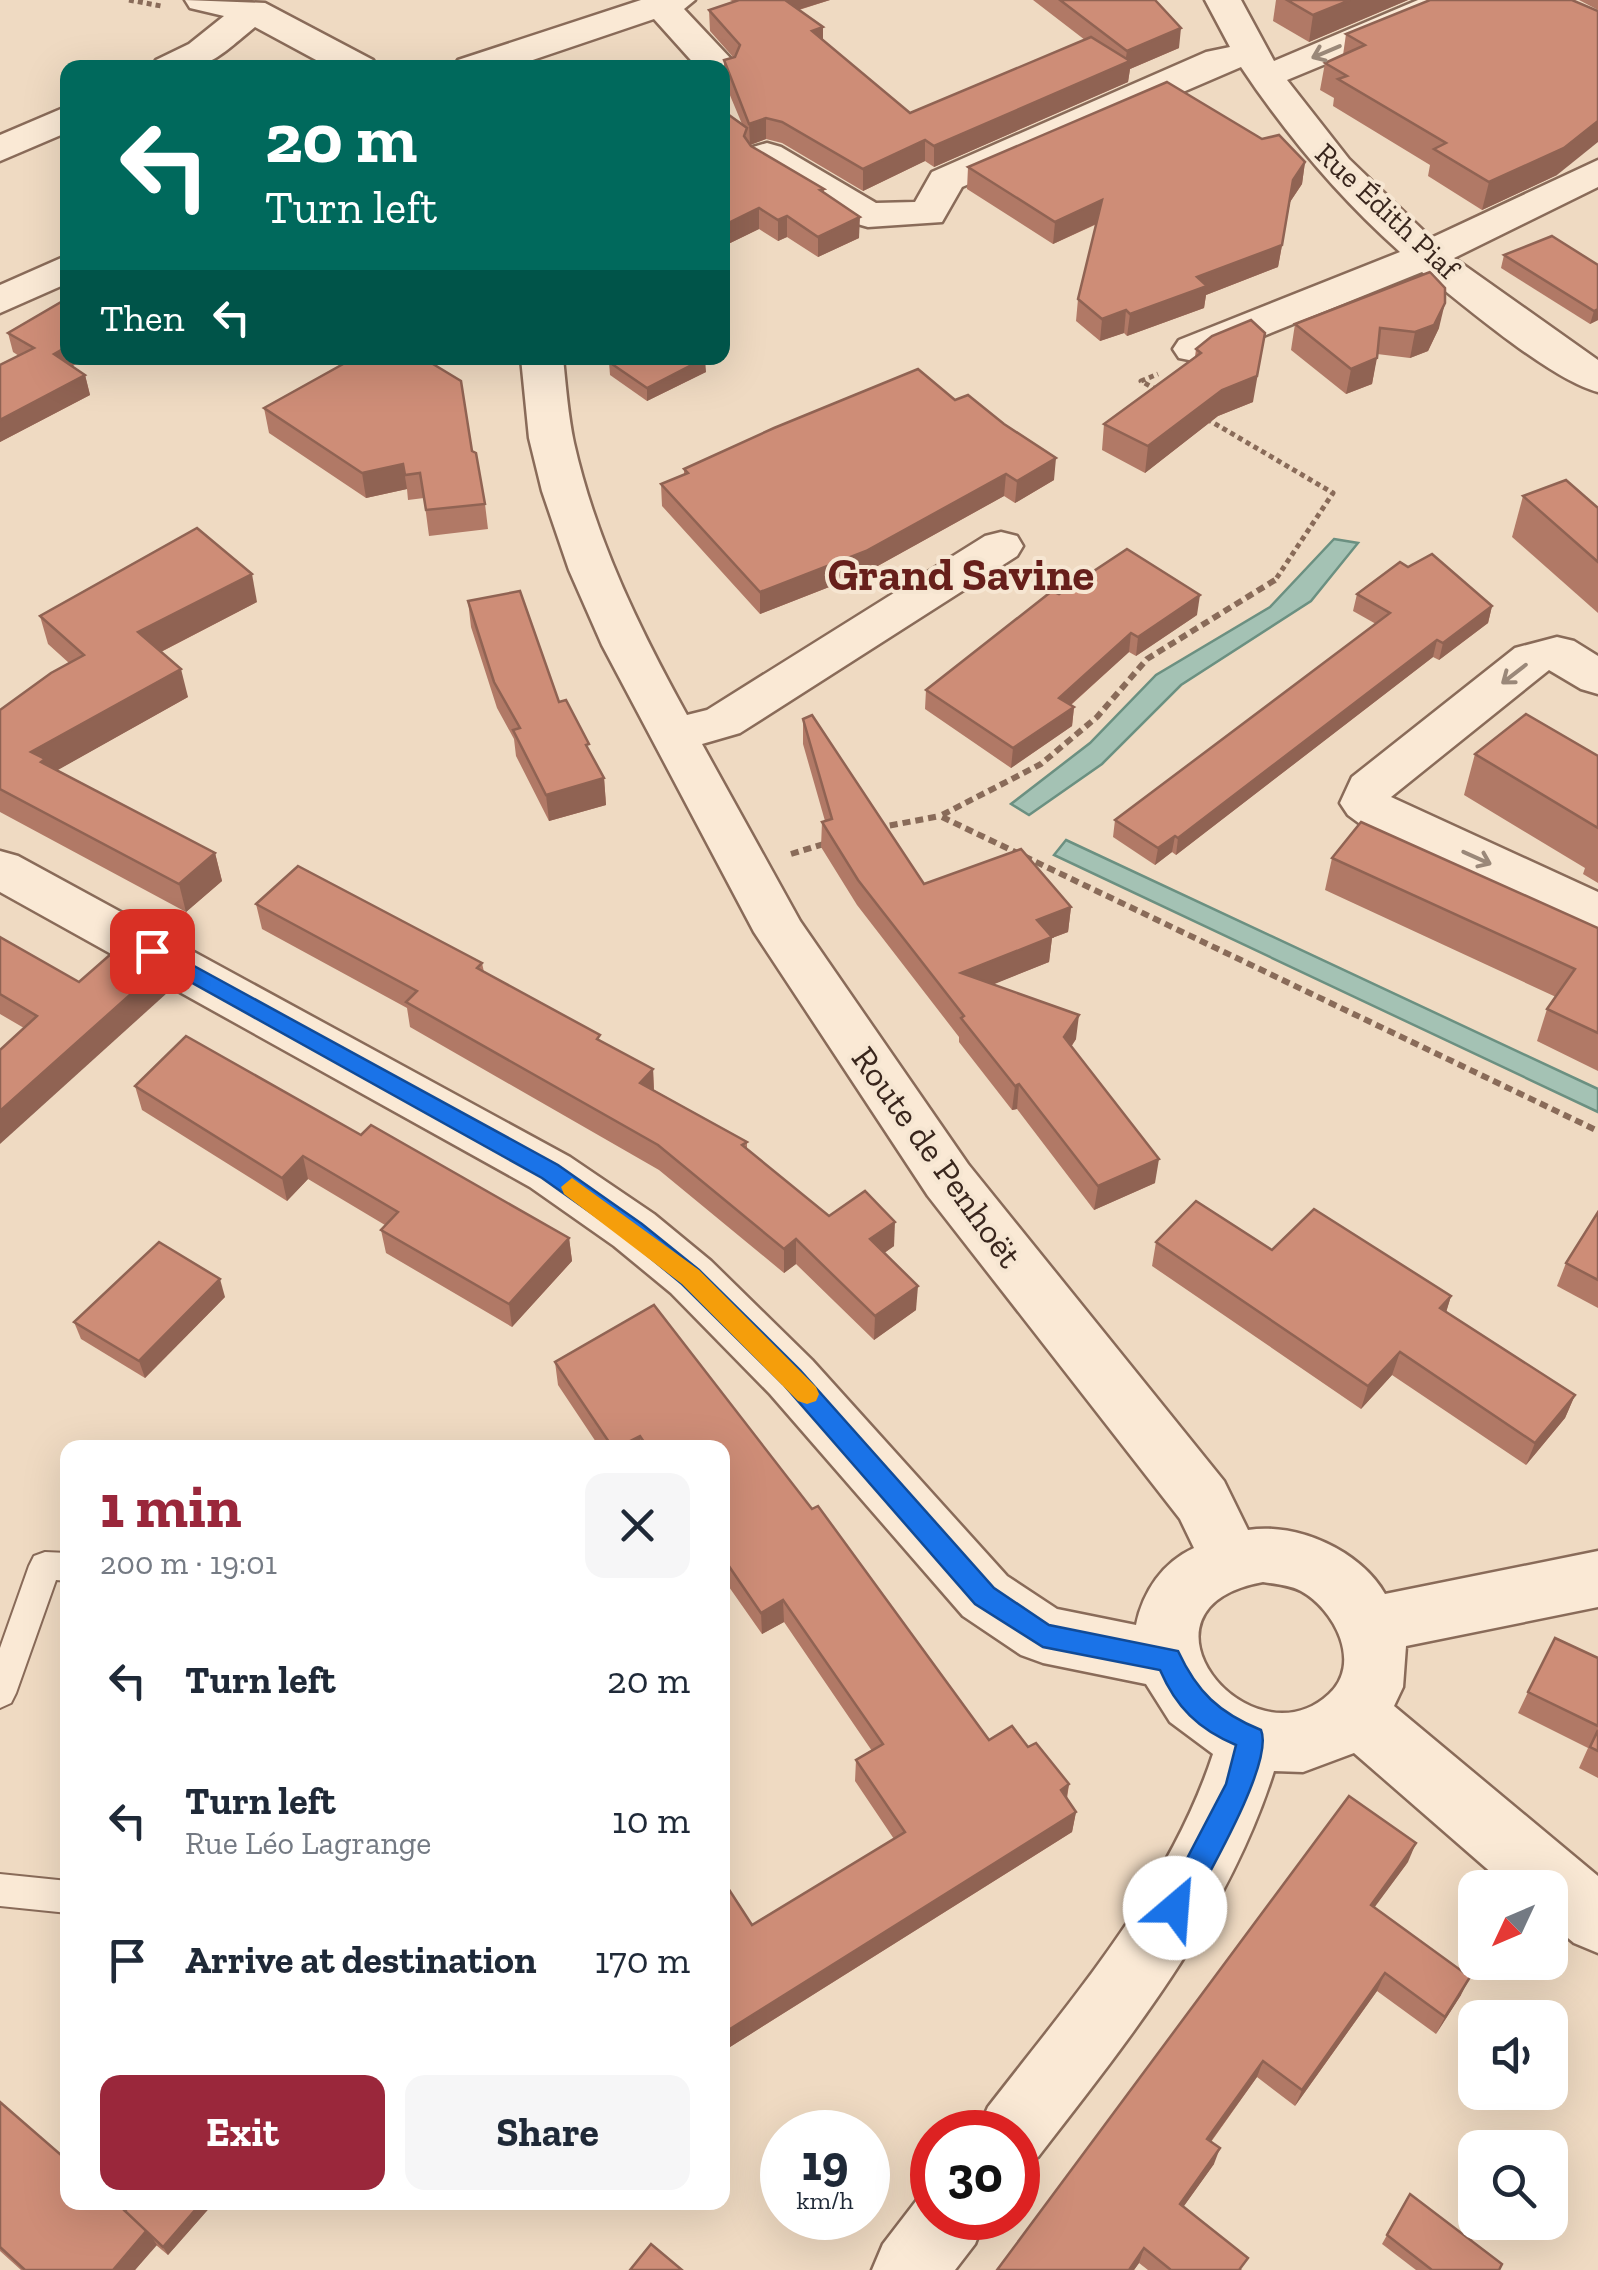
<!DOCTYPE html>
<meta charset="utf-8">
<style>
body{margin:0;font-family:"Zilla Slab",serif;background:#f6f6f7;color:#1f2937;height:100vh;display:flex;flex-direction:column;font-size:38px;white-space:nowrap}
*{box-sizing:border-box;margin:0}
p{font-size:32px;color:#747a83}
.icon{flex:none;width:55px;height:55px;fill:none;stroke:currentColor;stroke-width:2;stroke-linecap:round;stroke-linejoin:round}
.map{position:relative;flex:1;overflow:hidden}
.panel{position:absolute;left:60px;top:1440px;width:670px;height:770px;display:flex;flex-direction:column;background:#fff;border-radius:20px;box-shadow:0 10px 40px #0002}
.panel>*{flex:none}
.top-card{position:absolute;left:60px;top:60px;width:670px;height:305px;border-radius:20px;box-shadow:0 10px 40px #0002;background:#00695c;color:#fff;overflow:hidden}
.needle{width:65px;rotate:226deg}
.controls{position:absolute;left:1458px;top:1870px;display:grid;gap:20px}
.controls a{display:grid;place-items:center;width:110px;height:110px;border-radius:20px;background:#fff;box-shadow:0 10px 40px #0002;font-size:50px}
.speed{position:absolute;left:760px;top:2110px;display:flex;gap:20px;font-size:50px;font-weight:700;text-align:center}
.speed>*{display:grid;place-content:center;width:130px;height:130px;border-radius:50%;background:#fff;box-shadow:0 10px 40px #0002;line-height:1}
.speed small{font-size:25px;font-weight:400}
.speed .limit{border:15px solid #d22;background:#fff;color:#111}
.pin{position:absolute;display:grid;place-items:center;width:85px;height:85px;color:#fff;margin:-42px;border-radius:20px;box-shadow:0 5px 15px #0006}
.me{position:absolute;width:110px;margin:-55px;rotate:27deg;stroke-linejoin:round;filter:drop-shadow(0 0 8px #0008)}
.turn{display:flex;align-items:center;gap:35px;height:210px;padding:0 40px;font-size:45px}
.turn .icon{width:130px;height:130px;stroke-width:2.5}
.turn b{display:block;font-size:70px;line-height:85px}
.then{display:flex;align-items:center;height:95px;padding:0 40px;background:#0003;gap:20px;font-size:38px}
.round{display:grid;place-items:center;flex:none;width:105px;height:105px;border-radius:20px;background:#f6f6f7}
.summary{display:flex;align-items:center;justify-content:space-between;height:170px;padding:0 40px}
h1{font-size:60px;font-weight:800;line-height:75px;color:#9a273b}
.primary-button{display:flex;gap:20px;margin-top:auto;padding:20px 40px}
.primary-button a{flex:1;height:115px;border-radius:20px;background:#9a273b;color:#fff;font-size:40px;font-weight:800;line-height:115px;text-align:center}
.primary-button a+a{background:#f6f6f7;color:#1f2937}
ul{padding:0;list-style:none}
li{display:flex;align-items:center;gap:30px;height:140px;padding:0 40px}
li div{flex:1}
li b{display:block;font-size:38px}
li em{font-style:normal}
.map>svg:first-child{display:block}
.water{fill:#a4c2b4;stroke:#6b9081;stroke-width:2.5}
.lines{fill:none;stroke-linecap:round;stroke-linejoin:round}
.service-casing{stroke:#896b59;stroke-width:4}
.minor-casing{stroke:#896b59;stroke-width:5}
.path-far1{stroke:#896b59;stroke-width:5;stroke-dasharray:5 4;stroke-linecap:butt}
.path{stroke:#896b59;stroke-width:6;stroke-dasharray:8 5;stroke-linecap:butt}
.service{fill:#fae9d5;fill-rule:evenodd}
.minor{fill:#fae9d5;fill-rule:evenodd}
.wall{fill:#b17966}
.shaded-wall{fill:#906353}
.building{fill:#ce8d77;stroke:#906353;stroke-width:2.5}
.oneway{stroke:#9a8879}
.route{fill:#1a73e8;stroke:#114b97;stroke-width:2.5}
.slow{fill:#f59e0b}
.labels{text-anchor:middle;stroke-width:8;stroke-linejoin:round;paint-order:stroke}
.far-street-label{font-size:30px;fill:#39261d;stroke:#f6e6d2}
.street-label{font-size:35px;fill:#39261d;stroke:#f6e6d2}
.district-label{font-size:45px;font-weight:bold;fill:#671f1b;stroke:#f6e6d2}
</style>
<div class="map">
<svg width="1598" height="2270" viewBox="0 0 1598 2270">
<rect width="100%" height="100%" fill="#efdac2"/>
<g class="water">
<polygon points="1334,539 1358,543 1311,601 1181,685 1102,764 1029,815 1011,804 1090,743 1156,675 1270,607"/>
<polygon points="1066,840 1598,1089 1598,1112 1054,855"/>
</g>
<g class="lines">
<g class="service-casing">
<g id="service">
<polygon points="45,1552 68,1553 68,1581 56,1580 16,1693 11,1703 0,1708 0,1648 29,1566 34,1556"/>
<polygon points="0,1874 68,1881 68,1913 0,1906"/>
</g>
</g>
<g class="minor-casing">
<g id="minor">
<path d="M185 0 265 3 373 60 378 68H331L255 27C209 65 211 68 151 68L156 60 189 44 224 16 190 8Z"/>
<polygon points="641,0 695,0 684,9 732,60 737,68 732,76 722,78 722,68 698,68 654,19 509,68 453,68 458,60"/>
<path d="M1205 0H1241L1274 61 1418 0H1466L1461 8 1287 80 1349 159 1431 238 1598 160V187L1454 258 1598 360V392C1551 380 1462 304 1422 272L1209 358 1194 361 1179 358 1173 349 1179 340 1400 252C1338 197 1285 133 1241 67L962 187 942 222 868 227 854 223 753 163 748 155 753 147 767 143 781 147 876 203 915 202 932 172 1206 52 1230 47Z"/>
<polygon points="68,106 68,132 0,161 0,135"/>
<polygon points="68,255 68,283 0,313 0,285"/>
<path d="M521 358H563C566 386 568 415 574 443 596 540 639 628 687 715L707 710 985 536 1001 532 1017 536 1023 546 1017 556 740 733 702 744 800 921 968 1164 1224 1481 1248 1530C1297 1522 1361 1551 1385 1594L1598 1551V1607L1406 1646 1403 1687 1394 1706 1598 1876V1953L1574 1943 1550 1923V1888H1509L1354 1753 1303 1772 1274 1771C1228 1917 1130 2038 1038 2157L1018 2166V2132H977L988 2107C1073 1997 1169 1888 1213 1754L1170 1722 1146 1684 1043 1663 1021 1655 963 1616 770 1394 671 1293 614 1246 530 1187 0 892V851L18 856 570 1157 654 1214 711 1261 812 1360 1007 1576 1057 1609 1136 1625C1143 1591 1163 1562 1194 1548L1180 1519 928 1196 754 932 602 645 569 570 542 491 529 438ZM1263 1582C1275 1584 1290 1585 1301 1591 1334 1609 1363 1663 1329 1694 1250 1767 1119 1608 1263 1582Z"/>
<polygon points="1557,637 1574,641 1598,656 1598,694 1581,689 1549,670 1391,797 1598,892 1598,932 1367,829 1348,815 1340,803 1352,777 1515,648"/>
<polygon points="932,2188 932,2218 985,2218 975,2244 955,2270 872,2270 883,2244 923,2192"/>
</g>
</g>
<g class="path-far1">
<polyline points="129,0 161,6"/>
<polyline points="1157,390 1141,381 1158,374"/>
<polyline points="1207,419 1333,493 1274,582"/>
</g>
<g class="path">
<polyline points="1275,580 1147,659 1097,717 1041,764 940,816 1598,1131"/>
<polyline points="877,828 940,816"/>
<polyline points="791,854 827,843"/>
</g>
<use href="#service" class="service"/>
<use href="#minor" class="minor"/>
</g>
<g class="wall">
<polygon points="730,0 830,0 799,10 823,41 910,113 1085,40 1033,0 1155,0 1179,48 1130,69 1128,82 934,167 925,161 863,191 782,143 766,139 750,145 824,189 824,193 859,238 818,257 787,237 778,241 759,229 722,247 722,110 742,124 724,81 724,60 733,57 710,31 709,10 734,2"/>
<polygon points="1276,0 1408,0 1309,42 1273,21"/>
<polygon points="1430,0 1557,175 1482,210 1428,176 1430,165 1333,106 1334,98 1320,90 1325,63 1343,55 1346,34"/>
<polygon points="1579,0 1598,0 1598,10"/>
<polygon points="1262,139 1305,162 1302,184 1290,202 1278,267 1206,295 1204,308 1127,336 1124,333 1100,341 1076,321 1078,299 1097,224 1053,244 967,189 968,167"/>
<polygon points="1504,255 1598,265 1598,320 1590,324 1501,268"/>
<polygon points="1295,324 1439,328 1428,351 1410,358 1377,354 1372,384 1346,394 1291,350"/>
<polygon points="8,333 68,358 88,358 72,366 85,375 90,395 0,442 0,365 19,356 13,352"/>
<polygon points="1196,349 1253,402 1218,416 1145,473 1102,450 1104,424 1195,357"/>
<polygon points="609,362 706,372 647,401 610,375"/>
<polygon points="264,408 472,451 485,504 488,529 429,536 424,498 408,500 407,489 366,498 269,433"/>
<polygon points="774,428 1054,480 1015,503 1004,496 865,573 760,614 662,506 661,484 684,475 684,469"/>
<polygon points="1523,496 1598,508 1598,613 1512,537"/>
<polygon points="1357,594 1492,606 1488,623 1439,660 1433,657 1176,855 1172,852 1155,865 1113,837 1115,820 1376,624 1353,611"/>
<polygon points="468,601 559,702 590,752 604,778 606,805 549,821 516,756 514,739 497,708 471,627"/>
<polygon points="257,602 161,652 188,697 57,770 215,853 222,881 186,912 0,812 0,710 69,663 48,644 40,616"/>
<polygon points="1197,615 1136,656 1129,652 1071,705 1074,707 1072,726 1011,768 925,709 926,690"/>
<polygon points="803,719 924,884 1071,907 1068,932 1052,938 1049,962 993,984 1076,1039 1071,1047 1155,1183 1094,1210 1017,1109 1012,1110 959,1042 959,1037 857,905 821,847 822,822 825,821 803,744"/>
<polygon points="1475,754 1598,756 1598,883 1583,874 1585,868 1464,795"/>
<polygon points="1332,858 1598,928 1598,1071 1537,1041 1547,1009 1556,997 1325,890"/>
<polygon points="256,904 482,963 484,972 601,1041 653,1069 654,1090 747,1142 747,1149 829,1216 894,1246 884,1253 916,1310 874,1340 796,1264 784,1273 659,1170 410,1027 407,1008 262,929"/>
<polygon points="0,937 79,982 160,968 167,993 24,1028 0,1014"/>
<polygon points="135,1086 569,1238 572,1261 512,1327 386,1253 381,1230 385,1225 308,1179 287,1201 142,1110"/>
<polygon points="1598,1212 1598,1308 1557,1286 1566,1263"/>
<polygon points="1156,1242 1272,1250 1451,1296 1446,1312 1575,1395 1565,1418 1526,1465 1392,1375 1361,1409 1152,1266"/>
<polygon points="225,1297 145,1378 81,1339 74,1322"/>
<polygon points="654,1305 812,1509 818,1506 989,1740 1012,1726 1028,1747 1036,1743 1069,1784 1067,1799 1076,1812 1072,1832 722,2052 722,1892 728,1888 752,1925 894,1839 855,1781 856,1760 872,1751 784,1622 762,1634 722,1577 722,1448 600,1448 558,1385 555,1362"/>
<polygon points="1598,1658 1598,1778 1579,1768 1588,1748 1518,1713 1528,1692"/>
<polygon points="1408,1862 1374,1907 1461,1995 1436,2034 1377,1991 1295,2106 1257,2077 1211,2142 1214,2164 1183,2207 1242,2270 1148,2270 1139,2263 1134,2270 997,2270"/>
<polygon points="0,2102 125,2211 212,2205 168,2255 156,2245 135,2270 21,2270 0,2251"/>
<polygon points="1410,2194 1499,2270 1416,2270 1382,2244"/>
</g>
<g class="shaded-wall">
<polygon points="778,0 830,0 778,16"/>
<polygon points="1350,0 1408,0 1309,42 1313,15"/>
<polygon points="823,27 823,49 812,31"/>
<polygon points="1181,28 1179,48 1130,69 1128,82 934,167 934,146 1125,63 1127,51"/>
<polygon points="766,118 766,139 750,145 749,124"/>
<polygon points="1598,121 1598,142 1557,175 1482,210 1489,182"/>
<polygon points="925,140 925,161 863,191 863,169"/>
<polygon points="1305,162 1302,184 1290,202 1278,267 1206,295 1204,308 1127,336 1130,314 1197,277 1293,180"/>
<polygon points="1102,200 1100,222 1053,244 1055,222"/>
<polygon points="759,208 759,229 722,247 722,226"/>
<polygon points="787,216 787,237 778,241 778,220"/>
<polygon points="860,217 859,238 818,257 818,237"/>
<polygon points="1445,303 1439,328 1428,351 1410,358 1415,332"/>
<polygon points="1598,309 1598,320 1590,324 1594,311"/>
<polygon points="1126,310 1124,333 1100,341 1102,319"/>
<polygon points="1265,333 1253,402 1218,416 1145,473 1148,446"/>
<polygon points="68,346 68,358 88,358 59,373 54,354"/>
<polygon points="705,358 706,372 647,401 647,388"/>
<polygon points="1377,358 1372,384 1346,394 1351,369"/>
<polygon points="85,375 90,395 0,442 0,420"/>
<polygon points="1056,458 1054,480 1015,503 1017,481"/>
<polygon points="403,464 407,489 366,498 362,473"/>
<polygon points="1006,474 1004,496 865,573 760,614 760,592"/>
<polygon points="252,574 257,602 145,660 138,632"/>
<polygon points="1200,595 1197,615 1136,656 1138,637"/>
<polygon points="1492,606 1488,623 1439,660 1443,643"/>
<polygon points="1131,633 1129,652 1057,717 1059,698"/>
<polygon points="1437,640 1433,657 1176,855 1178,838"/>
<polygon points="181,669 188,697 49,775 31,752"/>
<polygon points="1074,707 1072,726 1011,768 1013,748"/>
<polygon points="604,778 606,805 549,821 546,795"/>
<polygon points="1175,836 1172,852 1155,865 1158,848"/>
<polygon points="215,853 222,881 186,912 179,884"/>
<polygon points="1071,907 1068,932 1052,938 1049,962 960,998 961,973 1037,920"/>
<polygon points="160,968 167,993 0,1144 0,1111"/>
<polygon points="1079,1015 1076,1039 1061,1062 1064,1037"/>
<polygon points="653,1069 654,1094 640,1083"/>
<polygon points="1019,1084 1017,1109 1012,1110 1015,1086"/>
<polygon points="303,1156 308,1179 287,1201 282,1178"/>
<polygon points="1159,1159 1155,1183 1094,1210 1098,1186"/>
<polygon points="895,1222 894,1246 869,1264 870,1239"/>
<polygon points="569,1238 572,1261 512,1327 509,1304"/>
<polygon points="796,1239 796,1264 784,1273 784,1249"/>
<polygon points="220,1279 225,1297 145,1378 139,1361"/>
<polygon points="918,1286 916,1310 874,1340 875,1316"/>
<polygon points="1451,1296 1444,1319 1440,1308"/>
<polygon points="1400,1352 1392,1375 1361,1409 1368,1386"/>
<polygon points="1575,1395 1565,1418 1526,1465 1535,1443"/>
<polygon points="640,1436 641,1448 616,1448"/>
<polygon points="783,1600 784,1622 762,1634 761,1613"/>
<polygon points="1069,1784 1065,1805 1061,1790"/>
<polygon points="1076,1812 1072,1832 722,2052 722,2034"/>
<polygon points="1416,1843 1408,1862 1363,1923 1371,1905"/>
<polygon points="1385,1973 1377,1991 1295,2106 1302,2090"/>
<polygon points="1470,1977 1461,1995 1436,2034 1445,2017"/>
<polygon points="1263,2061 1257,2077 1201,2155 1207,2139"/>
<polygon points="1220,2148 1214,2164 1174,2220 1180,2204"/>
<polygon points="202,2202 210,2202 212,2205 168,2255 163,2247"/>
<polygon points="147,2230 157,2245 135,2270 113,2270"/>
<polygon points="1144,2248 1139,2263 1134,2270 1129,2270"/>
</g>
<g class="building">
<polygon points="739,0 785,0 823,27 812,31 910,113 1091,37 1130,61 934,146 925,140 863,169 782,122 766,118 749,124 724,60 735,57 740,45 709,10"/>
<polygon points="1060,0 1155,0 1181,28 1127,51"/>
<polygon points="1287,0 1350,0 1313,15"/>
<polygon points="1430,0 1572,0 1598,11 1598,121 1564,148 1489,182 1434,149 1446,143 1338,79 1347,76 1325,63 1365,45 1346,34"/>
<polygon points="1167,82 1262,139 1279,135 1305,162 1293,180 1282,245 1197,277 1207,286 1130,314 1126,310 1102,319 1078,299 1102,200 1055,222 968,167"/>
<polygon points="722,110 747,128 744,136 751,146 824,189 820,190 860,217 818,237 787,216 778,220 759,208 722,226"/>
<polygon points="1552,236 1598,265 1598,309 1594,311 1504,255"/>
<polygon points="1430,272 1445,288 1445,303 1434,325 1415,332 1380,328 1377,358 1351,369 1295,324"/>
<polygon points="68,298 68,346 54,354 85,375 0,420 0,365 34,348 8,333"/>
<polygon points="1251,320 1265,333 1257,376 1222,390 1148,446 1104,424 1201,353 1196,349 1212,336"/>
<polygon points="354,358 423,358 461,381 472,451 476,453 485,504 426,510 420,473 405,475 403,464 362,473 264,408"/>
<polygon points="617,358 705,358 647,388 609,362"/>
<polygon points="918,369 955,400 968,395 1004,424 1056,458 1017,481 1006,474 866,551 760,592 661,484 688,473 684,469 774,428"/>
<polygon points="1566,480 1598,508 1598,562 1523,496"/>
<polygon points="197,528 252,574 138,632 181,669 31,752 45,759 41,762 215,853 179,884 0,789 0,710 51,673 84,655 40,616"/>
<polygon points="1127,549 1200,595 1138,637 1131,633 1059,698 1074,707 1013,748 926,690 1052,591 1059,594"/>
<polygon points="1432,554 1492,606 1443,643 1437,640 1178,838 1175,836 1158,848 1115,820 1390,613 1357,594 1400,562 1408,567"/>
<polygon points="520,591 559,702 566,700 589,744 586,745 604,778 546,795 513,730 520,728 494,682 468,601"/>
<polygon points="1526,714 1598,756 1598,828 1475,754"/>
<polygon points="812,715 924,884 1021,849 1071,907 1037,920 1052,937 961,973 1079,1015 1064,1037 1159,1159 1098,1186 1019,1084 1015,1086 961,1018 964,1016 858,880 822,822 832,819 803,719"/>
<polygon points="1361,822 1598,928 1598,1033 1547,1009 1575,969 1332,858"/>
<polygon points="298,866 482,963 477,968 600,1035 597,1039 653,1069 640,1083 747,1142 742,1145 829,1216 865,1191 895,1222 870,1239 918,1286 875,1316 796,1239 784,1249 658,1145 406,1002 417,991 256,904"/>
<polygon points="0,937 79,982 120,946 160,968 0,1111 0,1050 37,1016 0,994"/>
<polygon points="186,1036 361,1135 371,1125 569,1238 509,1304 381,1230 398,1212 303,1156 282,1178 135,1086"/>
<polygon points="1196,1201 1272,1250 1314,1209 1451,1296 1440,1308 1575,1395 1535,1443 1400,1352 1368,1386 1156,1242"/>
<polygon points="1598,1212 1598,1280 1566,1263"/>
<polygon points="159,1242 220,1279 139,1361 74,1322"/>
<polygon points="654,1305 812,1509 818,1506 989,1740 1012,1726 1028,1747 1036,1743 1069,1784 1061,1790 1076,1812 722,2034 722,1892 728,1888 752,1925 905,1832 856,1760 883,1744 783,1600 761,1613 722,1556 722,1448 648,1448 640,1436 616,1448 613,1448 555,1362"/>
<polygon points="1555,1638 1598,1658 1598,1726 1528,1692"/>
<polygon points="1598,1730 1598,1751 1590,1747"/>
<polygon points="1349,1796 1416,1843 1371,1905 1470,1977 1445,2017 1385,1973 1302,2090 1263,2061 1207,2139 1220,2148 1180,2204 1248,2258 1239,2270 1171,2270 1144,2248 1129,2270 997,2270"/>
<polygon points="0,2102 68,2161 68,2202 115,2202 147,2230 113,2270 25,2270 0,2247"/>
<polygon points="1410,2194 1502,2264 1499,2270 1432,2270 1387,2235"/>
<polygon points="133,2202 202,2202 163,2247 125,2211"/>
<polygon points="651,2244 682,2270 630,2270"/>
</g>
<defs><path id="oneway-shaft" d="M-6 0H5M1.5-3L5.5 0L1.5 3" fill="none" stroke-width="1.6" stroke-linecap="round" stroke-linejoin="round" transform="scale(2.5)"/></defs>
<g class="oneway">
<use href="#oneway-shaft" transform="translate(1326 52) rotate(157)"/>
<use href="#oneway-shaft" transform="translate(1514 674) rotate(142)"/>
<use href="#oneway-shaft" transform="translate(1477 858) rotate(24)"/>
</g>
<path class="route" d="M152 943 558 1165 642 1224 699 1270 800 1370 994 1588 1049 1625 1178 1651C1197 1692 1219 1713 1261 1730 1275 1763 1203 1883 1185 1918L1175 1922 1165 1918 1161 1908 1226 1784 1236 1745C1198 1729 1176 1707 1160 1670L1043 1647 975 1604 783 1384 682 1284 625 1237 542 1178 144 956 141 951 144 945Z"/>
<polygon class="slow" points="572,1178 699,1270 816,1387 819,1394 816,1401 807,1404 798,1401 682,1284 564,1194 561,1187"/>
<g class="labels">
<g class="far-street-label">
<text transform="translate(1387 211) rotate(43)" y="10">Rue Édith Piaf</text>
</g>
<g class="street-label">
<text transform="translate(937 1157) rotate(54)" y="12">Route de Penhoët</text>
</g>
<g class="district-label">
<text x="961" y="590">Grand Savine</text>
</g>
</g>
</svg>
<div class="controls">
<a><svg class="needle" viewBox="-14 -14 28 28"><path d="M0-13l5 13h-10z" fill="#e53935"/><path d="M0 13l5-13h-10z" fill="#747a83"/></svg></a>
<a><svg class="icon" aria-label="sound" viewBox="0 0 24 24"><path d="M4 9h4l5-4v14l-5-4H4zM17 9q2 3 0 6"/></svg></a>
<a><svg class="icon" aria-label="search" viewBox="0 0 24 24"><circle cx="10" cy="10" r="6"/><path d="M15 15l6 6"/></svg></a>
</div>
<div class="speed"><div>19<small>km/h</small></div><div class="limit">30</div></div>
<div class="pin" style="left:152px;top:951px;background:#d93025"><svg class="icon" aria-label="arrive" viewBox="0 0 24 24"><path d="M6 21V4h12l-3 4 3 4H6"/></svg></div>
<svg class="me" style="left:1175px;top:1908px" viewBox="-20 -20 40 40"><circle r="19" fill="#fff"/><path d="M0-13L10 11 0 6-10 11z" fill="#1a73e8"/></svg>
<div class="top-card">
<div class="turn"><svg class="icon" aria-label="left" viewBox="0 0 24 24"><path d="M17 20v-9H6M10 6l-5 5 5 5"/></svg><div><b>20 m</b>Turn left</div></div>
<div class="then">Then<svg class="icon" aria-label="left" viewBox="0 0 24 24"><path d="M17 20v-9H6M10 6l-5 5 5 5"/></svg></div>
</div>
<section class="panel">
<div class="summary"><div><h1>1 min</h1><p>200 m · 19:01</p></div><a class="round"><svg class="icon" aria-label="close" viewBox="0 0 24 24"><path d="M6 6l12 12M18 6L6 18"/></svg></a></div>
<ul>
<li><svg class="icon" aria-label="left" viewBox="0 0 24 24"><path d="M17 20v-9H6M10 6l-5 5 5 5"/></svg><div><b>Turn left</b></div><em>20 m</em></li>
<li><svg class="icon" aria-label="left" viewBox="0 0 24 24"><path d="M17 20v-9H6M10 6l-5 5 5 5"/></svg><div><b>Turn left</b><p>Rue Léo Lagrange</p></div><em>10 m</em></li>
<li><svg class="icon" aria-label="arrive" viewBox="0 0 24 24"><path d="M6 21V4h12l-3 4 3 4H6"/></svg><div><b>Arrive at destination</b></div><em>170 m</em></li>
</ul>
<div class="primary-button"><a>Exit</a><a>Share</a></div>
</section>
</div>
